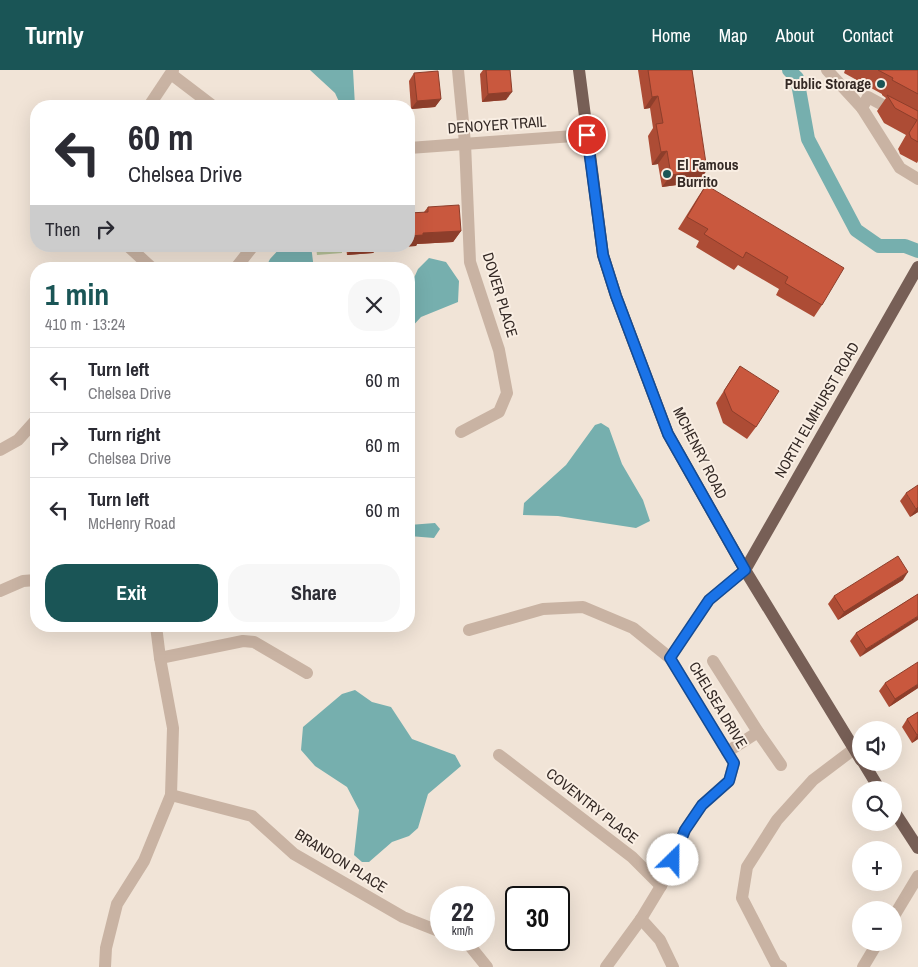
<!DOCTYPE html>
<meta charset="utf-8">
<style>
body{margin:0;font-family:"Archivo Narrow",sans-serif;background:#f7f7f7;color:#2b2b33;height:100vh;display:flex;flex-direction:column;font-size:19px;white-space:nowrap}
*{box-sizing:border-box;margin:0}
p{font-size:16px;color:#7c7c81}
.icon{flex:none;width:28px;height:28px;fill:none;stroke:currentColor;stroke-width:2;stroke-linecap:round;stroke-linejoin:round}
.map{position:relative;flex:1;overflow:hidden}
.details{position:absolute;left:30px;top:192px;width:385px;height:370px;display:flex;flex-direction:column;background:#fff;border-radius:20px;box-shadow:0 5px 20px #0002}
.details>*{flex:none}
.banner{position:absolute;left:30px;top:30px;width:385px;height:152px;border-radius:20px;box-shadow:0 5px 20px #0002;background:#fff;color:#2b2b33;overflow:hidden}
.tools{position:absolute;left:852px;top:651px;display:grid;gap:10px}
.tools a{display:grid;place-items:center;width:50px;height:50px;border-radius:50%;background:#fff;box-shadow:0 5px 20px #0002;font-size:25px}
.speed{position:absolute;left:430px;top:816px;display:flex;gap:10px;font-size:25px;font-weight:700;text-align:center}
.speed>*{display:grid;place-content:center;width:65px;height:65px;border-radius:50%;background:#fff;box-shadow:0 5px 20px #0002;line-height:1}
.speed small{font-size:12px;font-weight:400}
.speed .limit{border:2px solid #111;border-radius:8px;background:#fff;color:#111}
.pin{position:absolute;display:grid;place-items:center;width:42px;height:42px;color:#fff;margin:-21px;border:2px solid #fff;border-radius:50%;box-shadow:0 1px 5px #0007}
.me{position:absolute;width:55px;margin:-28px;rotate:23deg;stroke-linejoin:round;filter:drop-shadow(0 0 4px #0008)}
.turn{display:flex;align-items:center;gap:18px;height:105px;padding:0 15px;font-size:22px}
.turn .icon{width:65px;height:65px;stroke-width:2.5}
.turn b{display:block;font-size:35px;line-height:42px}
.then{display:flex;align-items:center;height:48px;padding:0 15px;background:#0003;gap:10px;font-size:19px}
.round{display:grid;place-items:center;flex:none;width:52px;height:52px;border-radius:20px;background:#f7f7f7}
.overview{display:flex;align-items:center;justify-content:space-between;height:85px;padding:0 15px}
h1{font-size:30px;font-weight:700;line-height:38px;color:#1a5556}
.action{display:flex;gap:10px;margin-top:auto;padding:10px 15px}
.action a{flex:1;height:58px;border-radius:20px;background:#1a5556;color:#fff;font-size:20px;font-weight:700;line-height:58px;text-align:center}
.action a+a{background:#f7f7f7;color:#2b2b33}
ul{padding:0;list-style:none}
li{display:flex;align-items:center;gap:15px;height:65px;padding:0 15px;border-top:1px solid #e1e1e2}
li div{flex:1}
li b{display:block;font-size:19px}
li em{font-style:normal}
header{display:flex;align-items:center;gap:30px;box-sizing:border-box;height:70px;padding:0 25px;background:#1a5556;color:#fff}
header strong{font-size:24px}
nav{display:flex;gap:28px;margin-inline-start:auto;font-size:18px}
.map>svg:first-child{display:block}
.green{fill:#b5c097}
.water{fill:#76afae}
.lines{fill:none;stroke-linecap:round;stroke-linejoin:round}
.canal{stroke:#76afae;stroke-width:14}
.minor{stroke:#c9b3a3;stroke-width:12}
.major{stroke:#775f56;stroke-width:12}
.wall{fill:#ad4c35}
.shaded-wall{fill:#8d3e2b}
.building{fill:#c9583e;stroke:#8d3e2b}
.route-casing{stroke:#114b97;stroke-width:12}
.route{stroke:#1a73e8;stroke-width:9}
.poi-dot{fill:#1a5556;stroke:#f9eee3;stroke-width:2}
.labels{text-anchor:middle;stroke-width:4;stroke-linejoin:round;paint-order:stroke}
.poi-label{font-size:15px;font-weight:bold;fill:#342925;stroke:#f9eee3;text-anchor:end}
.street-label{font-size:15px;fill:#342925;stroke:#f9eee3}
</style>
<header>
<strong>Turnly</strong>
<nav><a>Home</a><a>Map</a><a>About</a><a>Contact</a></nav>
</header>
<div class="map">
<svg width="918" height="897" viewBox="0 0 918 897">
<rect width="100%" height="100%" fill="#f1e4d7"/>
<polygon class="green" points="316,176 342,176 342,183 317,185"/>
<g class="water">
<polygon points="310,0 353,0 355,36 341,36 335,23"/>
<polygon points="282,176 311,176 314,199 265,199 270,189"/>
<polygon points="429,188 446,192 459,211 458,232 421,247 409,260 409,219 418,199"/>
<polygon points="385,193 385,199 348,199 348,196"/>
<polygon points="601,353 609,358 622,394 643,430 650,451 636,458 558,446 523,445 524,433 566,395 595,355"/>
<polygon points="435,453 440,459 434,468 409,466 409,455"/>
<polygon points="355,620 372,632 391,637 412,669 455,685 461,696 428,724 418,758 409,766 392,772 369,792 362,792 354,785 359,740 347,717 315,696 301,680 303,657 342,624"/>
</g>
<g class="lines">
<polyline class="canal" points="789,0 797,8 808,69 856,160 879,176 905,176 918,181"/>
<g class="minor">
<polyline points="458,0 465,73 470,192 499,280 507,323 499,342 461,362"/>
<polyline points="827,0 862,38 900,98 918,109"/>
<polyline points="171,4 213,36"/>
<polyline points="149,36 173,0"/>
<polyline points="862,38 868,27 918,54"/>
<polyline points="409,78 587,65"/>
<polyline points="128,176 153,199"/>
<polyline points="235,199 253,176"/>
<polyline points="0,380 18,370 36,350"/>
<polyline points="0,521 23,511 36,510"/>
<polyline points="469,560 543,539 583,537 633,558 670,588 734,693 729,711 702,735 685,760 661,816 641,849 606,897"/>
<polyline points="160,588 243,571 254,572 307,603"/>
<polyline points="670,588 709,530 745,500"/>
<polyline points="713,591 758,662"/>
<polyline points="727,682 758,662 781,695"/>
<polyline points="499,685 632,787 661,816"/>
<polyline points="171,725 252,746 294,784 403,847 441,862"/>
<polyline points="894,846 918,806"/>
<polyline points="641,849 660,870 673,897"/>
<polyline points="463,870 466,871 487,897"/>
<polyline points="105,897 106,878 117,834 144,791 171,725 173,658 160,588 156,556"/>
<polyline points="781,897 776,894 742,828 747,797 777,750 813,710 854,679"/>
<polyline points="863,897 878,872"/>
</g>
<g class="major">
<polyline points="579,0 603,185 616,226 668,364 745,500 861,690"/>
<polyline points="745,500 918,197"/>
<polyline points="863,692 880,720"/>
<polyline points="894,741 918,778"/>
</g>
</g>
<g class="wall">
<polygon points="483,0 510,0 506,30 482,32 480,4"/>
<polygon points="638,0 692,0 699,112 662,117 658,94 652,95 648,66 653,58 650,38 644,39"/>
<polygon points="845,0 918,0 918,91 917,93 900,84 899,81 898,79 906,65 884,53 877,41 886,28 882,25 882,24 844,3"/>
<polygon points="414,3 441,29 435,37 411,39 409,11"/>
<polygon points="706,115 822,235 814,247 776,225 779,219 738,195 734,200 696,177 699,171 678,159 698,127"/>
<polygon points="428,137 461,161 453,172 417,174 416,176 382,178 381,180 375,181 373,183 347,185 346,176 409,176 424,142"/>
<polygon points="740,296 756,357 747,369 723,353 716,333"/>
<polygon points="906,423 918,442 910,447 900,431"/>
<polygon points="903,510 838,550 828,534 834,526"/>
<polygon points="918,524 860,587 850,571 856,563"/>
<polygon points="885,613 918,618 889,637 879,621"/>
<polygon points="918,642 918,669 912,673 902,657 907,649"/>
</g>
<g class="shaded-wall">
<polygon points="512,22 506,30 482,32 488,24"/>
<polygon points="658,26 650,38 644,39 652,27"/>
<polygon points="441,29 435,37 411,39 417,31"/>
<polygon points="667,81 658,94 652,95 661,82"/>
<polygon points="707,100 699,112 662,117 671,105"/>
<polygon points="461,161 453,172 417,174 416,176 382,178 381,180 375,181 373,183 347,185 353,176 409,176 409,166 423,163"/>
<polygon points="918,437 918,442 910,447 916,439"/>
<polygon points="908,502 903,510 838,550 844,542"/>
<polygon points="918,546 918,550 860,587 866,579"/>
<polygon points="918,614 918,618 889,637 895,629"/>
<polygon points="918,664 918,669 912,673 917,665"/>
</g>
<g class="building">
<polygon points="486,0 510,0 512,22 488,24"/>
<polygon points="648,0 692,0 707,100 671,105 667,81 661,82 656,54 663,53 658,26 652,27"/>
<polygon points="878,0 918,0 918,24 892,10 893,8"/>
<polygon points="438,1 441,29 417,31 414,3"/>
<polygon points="887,25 918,41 918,72 911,68 909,63 917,50 895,38"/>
<polygon points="706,115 844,198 822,235 785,213 788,207 746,182 743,188 704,164 708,159 687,147"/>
<polygon points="459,135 461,161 423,163 423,165 409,166 409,143 428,142 428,137"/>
<polygon points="740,296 779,321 756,357 732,341 724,321"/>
<polygon points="918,415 918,437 916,439 906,423"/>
<polygon points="898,486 908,502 844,542 834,526"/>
<polygon points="918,524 918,546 866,579 856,563"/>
<polygon points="918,592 918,614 895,629 885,613"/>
<polygon points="918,642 918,664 917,665 907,649"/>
</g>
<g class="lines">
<g class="route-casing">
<polyline id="route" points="587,65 603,185 616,226 668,364 745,500 709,530 670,588 734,693 729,711 702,735 685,760 673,790"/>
</g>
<use href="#route" class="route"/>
</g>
<g class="poi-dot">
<circle cx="881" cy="14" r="5"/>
<circle cx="667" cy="104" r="5"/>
</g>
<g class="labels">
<g class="poi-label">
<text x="871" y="19">Public Storage</text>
<text x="677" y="100" text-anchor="start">El Famous<tspan x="677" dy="17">Burrito</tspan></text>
</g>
<g class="street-label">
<text transform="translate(497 55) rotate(-4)" y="5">DENOYER TRAIL</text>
<text transform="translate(500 225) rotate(73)" y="5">DOVER PLACE</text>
<text transform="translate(817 340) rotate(-60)" y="5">NORTH ELMHURST ROAD</text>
<text transform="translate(700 383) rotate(63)" y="5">MCHENRY ROAD</text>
<text transform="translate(718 635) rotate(59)" y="5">CHELSEA DRIVE</text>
<text transform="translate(592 736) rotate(38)" y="5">COVENTRY PLACE</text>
<text transform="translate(341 791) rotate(32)" y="5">BRANDON PLACE</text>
</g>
</g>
</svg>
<div class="tools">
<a><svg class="icon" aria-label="sound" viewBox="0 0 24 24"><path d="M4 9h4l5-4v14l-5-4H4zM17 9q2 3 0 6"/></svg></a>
<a><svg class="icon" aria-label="search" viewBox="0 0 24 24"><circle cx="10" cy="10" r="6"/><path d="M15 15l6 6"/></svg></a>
<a>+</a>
<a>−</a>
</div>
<div class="speed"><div>22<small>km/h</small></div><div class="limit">30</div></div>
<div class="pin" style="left:587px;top:65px;background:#d93025"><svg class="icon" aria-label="arrive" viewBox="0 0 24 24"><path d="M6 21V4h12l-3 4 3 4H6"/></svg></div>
<svg class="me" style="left:673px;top:790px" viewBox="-20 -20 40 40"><circle r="19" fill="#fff"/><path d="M0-13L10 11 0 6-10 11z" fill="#1a73e8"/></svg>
<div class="banner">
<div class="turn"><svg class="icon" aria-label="left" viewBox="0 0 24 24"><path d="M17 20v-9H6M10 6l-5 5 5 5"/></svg><div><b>60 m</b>Chelsea Drive</div></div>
<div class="then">Then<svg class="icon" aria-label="right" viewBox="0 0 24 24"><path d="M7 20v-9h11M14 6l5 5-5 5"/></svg></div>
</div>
<section class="details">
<div class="overview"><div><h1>1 min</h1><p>410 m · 13:24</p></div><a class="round"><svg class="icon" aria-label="close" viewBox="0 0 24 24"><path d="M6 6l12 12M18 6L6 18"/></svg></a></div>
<ul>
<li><svg class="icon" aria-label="left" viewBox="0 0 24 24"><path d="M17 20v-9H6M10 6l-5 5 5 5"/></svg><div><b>Turn left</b><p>Chelsea Drive</p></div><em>60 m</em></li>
<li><svg class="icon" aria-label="right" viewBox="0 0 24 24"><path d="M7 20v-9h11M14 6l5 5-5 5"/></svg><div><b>Turn right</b><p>Chelsea Drive</p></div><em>60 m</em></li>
<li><svg class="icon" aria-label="left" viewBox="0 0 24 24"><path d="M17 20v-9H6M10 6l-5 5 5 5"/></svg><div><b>Turn left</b><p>McHenry Road</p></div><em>60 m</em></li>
</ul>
<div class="action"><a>Exit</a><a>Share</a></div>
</section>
</div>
